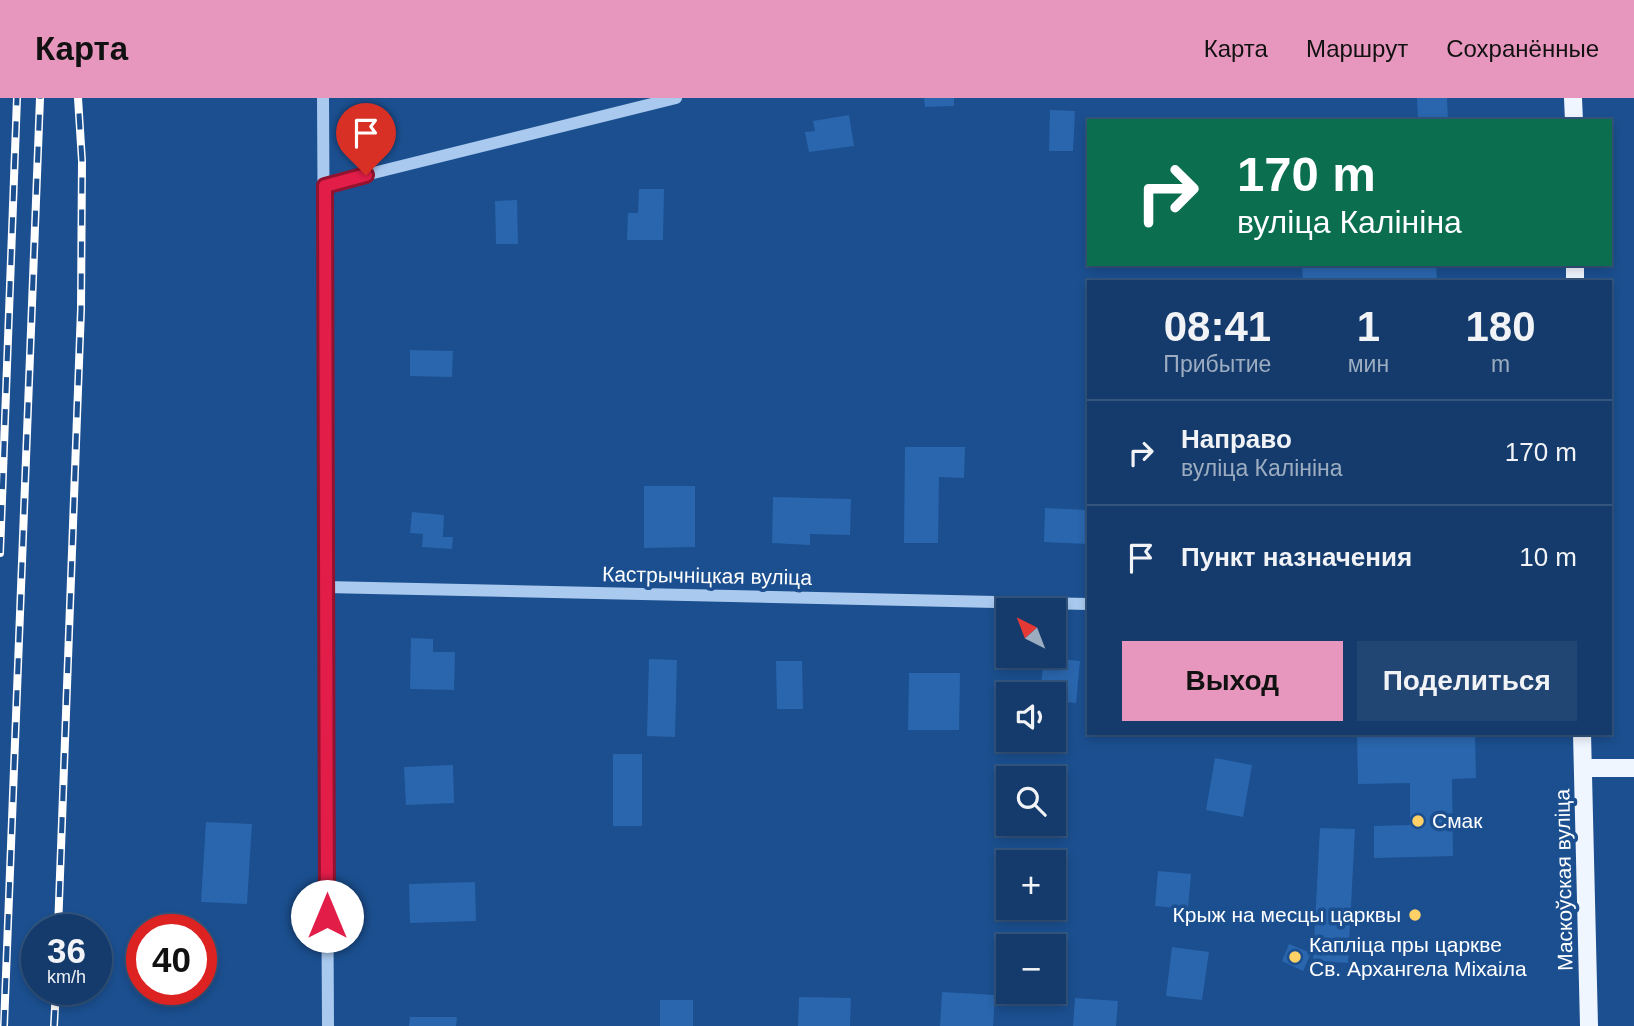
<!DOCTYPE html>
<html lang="ru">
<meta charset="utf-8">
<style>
body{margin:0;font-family:Arial,sans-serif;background:#214673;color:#f1f3f6;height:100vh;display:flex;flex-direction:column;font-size:26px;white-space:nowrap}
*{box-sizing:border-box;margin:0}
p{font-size:23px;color:#9dadc1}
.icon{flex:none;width:38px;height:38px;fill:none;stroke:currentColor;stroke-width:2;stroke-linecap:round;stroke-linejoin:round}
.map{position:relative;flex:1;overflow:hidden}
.panel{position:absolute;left:1087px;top:182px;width:525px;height:455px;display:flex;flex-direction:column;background:#143b6b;border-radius:0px;box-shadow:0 4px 10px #0003,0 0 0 2px #33557e}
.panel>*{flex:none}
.hud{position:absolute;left:1087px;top:21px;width:525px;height:147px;border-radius:0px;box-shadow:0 4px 10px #0003,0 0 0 2px #33557e;background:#0b6e4f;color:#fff;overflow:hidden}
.needle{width:46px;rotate:318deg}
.fabs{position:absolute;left:996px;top:500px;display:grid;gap:14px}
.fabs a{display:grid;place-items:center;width:70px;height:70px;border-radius:0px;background:#143b6b;box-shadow:0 4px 10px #0003,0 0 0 2px #33557e;font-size:35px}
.speed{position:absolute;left:21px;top:816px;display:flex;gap:14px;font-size:35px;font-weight:700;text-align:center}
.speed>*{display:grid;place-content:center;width:91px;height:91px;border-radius:50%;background:#143b6b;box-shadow:0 4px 10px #0003,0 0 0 2px #33557e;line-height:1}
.speed small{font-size:18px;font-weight:400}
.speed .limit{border:10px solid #d22;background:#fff;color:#111}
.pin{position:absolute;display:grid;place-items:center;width:60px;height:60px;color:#fff;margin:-72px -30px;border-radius:50% 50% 50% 0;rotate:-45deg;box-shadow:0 0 7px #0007}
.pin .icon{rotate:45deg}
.me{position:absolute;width:77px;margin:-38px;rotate:0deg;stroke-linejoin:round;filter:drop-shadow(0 0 5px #0008)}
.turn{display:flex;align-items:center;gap:24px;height:147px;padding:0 35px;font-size:32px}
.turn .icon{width:91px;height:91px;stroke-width:2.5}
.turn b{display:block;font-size:49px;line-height:60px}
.eta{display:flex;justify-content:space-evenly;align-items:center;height:119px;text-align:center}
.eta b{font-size:42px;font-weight:700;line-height:49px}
.primary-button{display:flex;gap:14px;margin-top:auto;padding:14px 35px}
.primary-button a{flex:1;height:80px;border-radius:0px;background:#e797bd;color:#111;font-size:28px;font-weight:700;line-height:80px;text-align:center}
.primary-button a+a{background:#214673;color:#f1f3f6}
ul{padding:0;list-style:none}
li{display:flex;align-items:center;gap:21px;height:105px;padding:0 35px;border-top:2px solid #33557e}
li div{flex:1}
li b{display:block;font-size:26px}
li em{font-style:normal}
header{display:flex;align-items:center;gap:42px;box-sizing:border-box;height:98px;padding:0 35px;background:#e797bd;color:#111}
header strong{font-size:33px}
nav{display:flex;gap:38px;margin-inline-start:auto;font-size:24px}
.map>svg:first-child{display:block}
.building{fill:#2a66ad}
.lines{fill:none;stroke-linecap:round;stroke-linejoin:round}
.minor{stroke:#a9c9ee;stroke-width:12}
.major{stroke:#f0f6ff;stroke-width:18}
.rail-casing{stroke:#fff;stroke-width:8}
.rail{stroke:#1b4f8f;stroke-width:5;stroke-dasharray:16;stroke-linecap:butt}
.route-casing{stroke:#92132f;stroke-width:18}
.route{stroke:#e11d48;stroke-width:12}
.poi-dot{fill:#ffd166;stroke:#1b4f8f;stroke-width:2.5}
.labels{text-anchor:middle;stroke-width:7;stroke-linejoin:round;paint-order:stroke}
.street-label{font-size:21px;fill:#fff;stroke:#1b4f8f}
.poi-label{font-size:21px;fill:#fff;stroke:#1b4f8f;text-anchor:start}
</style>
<header>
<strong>Карта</strong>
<nav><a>Карта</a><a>Маршрут</a><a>Сохранённые</a></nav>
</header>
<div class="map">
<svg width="1634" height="928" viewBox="0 0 1634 928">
<rect width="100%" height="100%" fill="#1b4f8f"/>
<g class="building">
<polygon points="924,0 954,0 954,8 925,9"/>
<polygon points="1417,0 1447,0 1448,23 1418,23"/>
<polygon points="1050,12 1075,13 1073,53 1049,53"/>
<polygon points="849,17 854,48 809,54 805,34 815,33 813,23"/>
<polygon points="639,91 664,91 663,142 627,142 628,115 638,115"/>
<polygon points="517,102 518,146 496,146 495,103"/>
<polygon points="1302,166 1436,166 1437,184 1303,184"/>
<polygon points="410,252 453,253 452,279 410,278"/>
<polygon points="905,349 965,349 964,380 939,379 938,445 904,445"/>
<polygon points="644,388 695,388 695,449 644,450"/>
<polygon points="773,399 851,401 850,437 810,436 810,447 772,445"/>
<polygon points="1045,410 1088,412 1088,446 1044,444"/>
<polygon points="412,414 444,417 443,439 453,439 452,451 422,449 423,436 410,435"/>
<polygon points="411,540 433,541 433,554 455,554 454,592 410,591"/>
<polygon points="1044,559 1080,563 1076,605 1054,603 1054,597 1040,597"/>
<polygon points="649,561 677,562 675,639 647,638"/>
<polygon points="776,563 802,563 803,611 777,611"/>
<polygon points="909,575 960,575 959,632 908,632"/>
<polygon points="1357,635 1475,635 1476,680 1452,681 1453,758 1374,760 1374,728 1410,727 1410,685 1358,686"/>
<rect x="613" y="656" width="29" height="72"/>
<polygon points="1215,660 1252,667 1243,719 1206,712"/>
<polygon points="453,667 454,705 406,707 404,669"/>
<polygon points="206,724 252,726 247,806 201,804"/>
<polygon points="1320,730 1355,731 1348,865 1313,863"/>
<polygon points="1158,773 1191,776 1188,811 1155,808"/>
<polygon points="475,784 476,823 410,825 409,786"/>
<polygon points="1289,846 1311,855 1303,873 1282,863"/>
<polygon points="1172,849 1209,854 1202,902 1166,898"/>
<polygon points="942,894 995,897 993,928 940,928"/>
<polygon points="799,899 851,900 850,928 798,928"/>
<polygon points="1075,900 1118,903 1116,928 1073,928"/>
<rect x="660" y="902" width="33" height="26"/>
<polygon points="410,919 457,919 456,928 409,928"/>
</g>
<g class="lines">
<g class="minor">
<polyline points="323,0 328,928"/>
<polyline points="325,87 676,0"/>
<polyline points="325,489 1088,506"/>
</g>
<g class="major">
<polyline points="1573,0 1574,23"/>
<polyline points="1575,166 1575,184"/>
<polyline points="1582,635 1589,928"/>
<polyline points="1585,670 1634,670"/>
</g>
<g class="rail-casing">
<g id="rail">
<polyline points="0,455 17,0"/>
<polyline points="58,831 81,211 82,63 78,0"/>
<polyline points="4,928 40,0"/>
<polyline points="54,928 56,891"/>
</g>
</g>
<use href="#rail" class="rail"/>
</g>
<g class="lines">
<g class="route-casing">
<polyline id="route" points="327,818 325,88 366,77"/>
</g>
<use href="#route" class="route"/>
</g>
<g class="poi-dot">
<circle cx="1418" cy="723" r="7"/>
<circle cx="1415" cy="817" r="7"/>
<circle cx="1295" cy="859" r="7"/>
</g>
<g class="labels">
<g class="street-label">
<text transform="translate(707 478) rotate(1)" y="7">Кастрычніцкая вуліца</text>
<text transform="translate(1564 782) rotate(-91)" y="7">Маскоўская вуліца</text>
</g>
<g class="poi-label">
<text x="1432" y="730">Смак</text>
<text x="1401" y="824" text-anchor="end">Крыж на месцы царквы</text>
<text x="1309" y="854">Капліца пры царкве<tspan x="1309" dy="24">Св. Архангела Міхаіла</tspan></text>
</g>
</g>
</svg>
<div class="fabs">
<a><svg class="needle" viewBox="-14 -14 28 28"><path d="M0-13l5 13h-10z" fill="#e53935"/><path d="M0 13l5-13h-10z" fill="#9dadc1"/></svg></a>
<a><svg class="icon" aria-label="sound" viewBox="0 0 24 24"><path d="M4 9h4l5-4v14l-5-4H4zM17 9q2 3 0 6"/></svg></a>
<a><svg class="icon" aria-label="search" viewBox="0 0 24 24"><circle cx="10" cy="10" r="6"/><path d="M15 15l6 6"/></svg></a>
<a>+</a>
<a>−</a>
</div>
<div class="speed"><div>36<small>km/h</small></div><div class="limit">40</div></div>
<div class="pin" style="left:366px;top:77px;background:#d93025"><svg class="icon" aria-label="arrive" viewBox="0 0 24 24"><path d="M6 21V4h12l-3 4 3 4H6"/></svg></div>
<svg class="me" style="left:327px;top:818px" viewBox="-20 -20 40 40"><circle r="19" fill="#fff"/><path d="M0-13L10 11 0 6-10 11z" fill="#e11d48"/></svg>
<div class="hud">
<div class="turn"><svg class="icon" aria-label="right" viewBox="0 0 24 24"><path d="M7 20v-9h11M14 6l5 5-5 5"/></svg><div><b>170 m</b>вуліца Калініна</div></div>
</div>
<section class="panel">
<div class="eta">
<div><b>08:41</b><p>Прибытие</p></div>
<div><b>1</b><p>мин</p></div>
<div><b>180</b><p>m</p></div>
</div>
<ul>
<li><svg class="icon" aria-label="right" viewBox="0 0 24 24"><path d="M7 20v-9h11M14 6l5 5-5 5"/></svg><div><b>Направо</b><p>вуліца Калініна</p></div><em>170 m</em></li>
<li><svg class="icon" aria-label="arrive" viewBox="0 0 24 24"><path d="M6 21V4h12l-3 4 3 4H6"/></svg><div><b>Пункт назначения</b></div><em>10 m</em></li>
</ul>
<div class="primary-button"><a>Выход</a><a>Поделиться</a></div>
</section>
</div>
